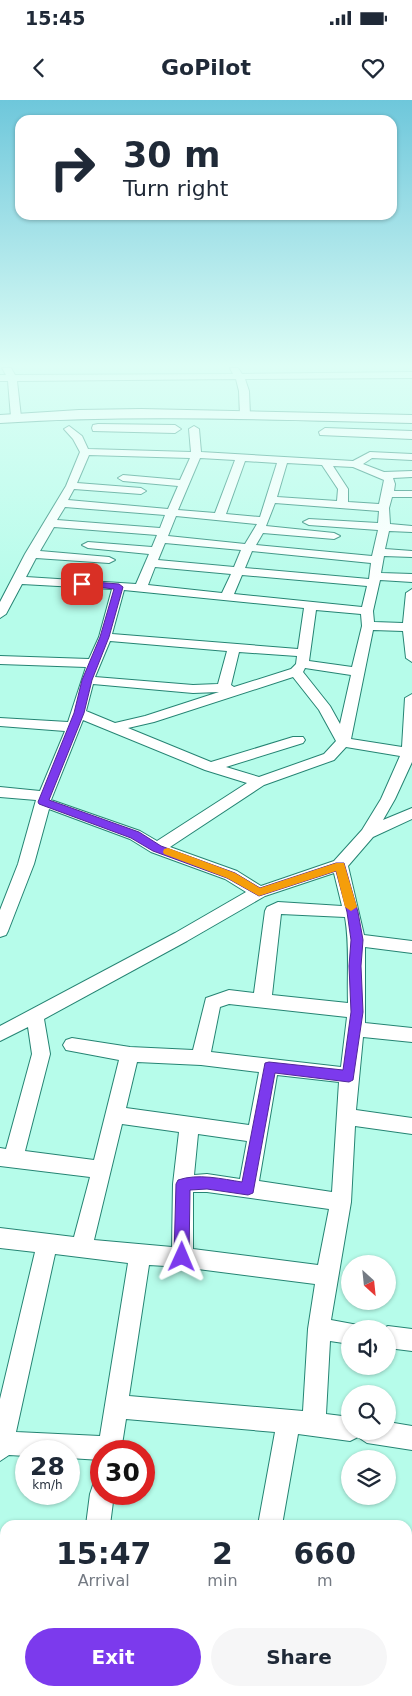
<!DOCTYPE html>
<style>
body{margin:0;font-family:"DejaVu Sans",sans-serif;background:#f6f6f7;color:#1f2937;height:100vh;display:flex;flex-direction:column;font-size:19px;white-space:nowrap}
*{box-sizing:border-box;margin:0}
p{font-size:16px;color:#747a83}
.icon{flex:none;width:28px;height:28px;fill:none;stroke:currentColor;stroke-width:2;stroke-linecap:round;stroke-linejoin:round}
.map{position:relative;flex:1;overflow:hidden}
.details{position:absolute;left:0px;top:1420px;width:412px;height:176px;display:flex;flex-direction:column;background:#fff;border-radius:15px 15px 0 0;box-shadow:0 1px 4px #0004}
.details>*{flex:none}
.banner{position:absolute;left:15px;top:15px;width:382px;height:105px;border-radius:15px;box-shadow:0 1px 4px #0004;background:#fff;color:#1f2937;overflow:hidden}
.needle{width:32px;rotate:153deg}
.buttons{position:absolute;left:341px;top:1155px;display:grid;gap:10px}
.buttons a{display:grid;place-items:center;width:55px;height:55px;border-radius:50%;background:#fff;box-shadow:0 1px 4px #0004;font-size:25px}
.speed{position:absolute;left:15px;top:1340px;display:flex;gap:10px;font-size:25px;font-weight:700;text-align:center}
.speed>*{display:grid;place-content:center;width:65px;height:65px;border-radius:50%;background:#fff;box-shadow:0 1px 4px #0004;line-height:1}
.speed small{font-size:12px;font-weight:400}
.speed .limit{border:8px solid #d22;background:#fff;color:#111}
.pin{position:absolute;display:grid;place-items:center;width:42px;height:42px;color:#fff;margin:-21px;border-radius:10px;box-shadow:0 2px 8px #0006}
.me{position:absolute;width:55px;margin:-28px;rotate:1deg;stroke-linejoin:round;filter:drop-shadow(0 0 4px #0008)}
.turn{display:flex;align-items:center;gap:18px;height:105px;padding:0 25px;font-size:22px}
.turn .icon{width:65px;height:65px;stroke-width:2.5}
.turn b{display:block;font-size:35px;line-height:42px}
.eta{display:flex;justify-content:space-evenly;align-items:center;height:85px;text-align:center}
.eta b{font-size:30px;font-weight:600;line-height:35px}
.button{display:flex;gap:10px;margin-top:auto;padding:10px 25px}
.button a{flex:1;height:58px;border-radius:30px;background:#7c3aed;color:#fff;font-size:20px;font-weight:600;line-height:58px;text-align:center}
.button a+a{background:#f6f6f7;color:#1f2937}
.status{display:flex;justify-content:space-between;align-items:center;height:35px;padding:0 25px;background:#fff;direction:ltr}
.status svg{height:14px;fill:currentColor}
header{display:flex;justify-content:space-between;align-items:center;height:65px;padding:0 25px;background:#fff;font-size:22px;font-weight:600}
.map>svg:first-child{display:block}
.lines{fill:none;stroke-linecap:round;stroke-linejoin:round}
.minor-casing{stroke:#258473;stroke-width:2}
.major-casing{stroke:#258473;stroke-width:2}
.minor{fill:#fff;fill-rule:evenodd}
.major{fill:#fff;fill-rule:evenodd}
.route{fill:#7c3aed;stroke:#51269a}
.slow{fill:#f59e0b}
</style>
<div class="status"><b>15:45</b><svg viewBox="0 0 49 12"><path d="M0 12V9h3v3zM5 12V6h3v6zM10 12V3h3v9zM15 12V0h3v12zM26 1h20v11H26zM47 4h2v5h-2z"/></svg></div>
<header><svg class="icon" aria-label="back" viewBox="0 0 24 24"><path d="M15 5l-7 7 7 7"/></svg>GoPilot<svg class="icon" aria-label="heart" viewBox="0 0 24 24"><path d="M12 20l-8-8c-3-5 5-10 8-4 3-6 11-1 8 4z"/></svg></header>
<div class="map">
<svg width="412" height="1596" viewBox="0 0 412 1596">
<rect width="100%" height="100%" fill="#b6fcea"/>
<g class="lines">
<g class="minor-casing">
<g id="minor">
<polygon points="2,268 11,268 15,275 233,274 230,268 238,268 242,274 412,272 412,278 245,279 249,291 250,316 245,319 240,316 239,291 236,279 17,281 21,317 16,320 11,317 8,281 0,281 0,275 6,275"/>
<path d="M69 326 82 336 88 349 191 352 189 329 194 326 199 329 201 352 353 361 370 352 412 354V360L372 358 363 364 384 372 412 371V377L393 378 395 384 394 391H412V397H392L389 408 390 424 412 426V432L389 431 385 449 412 451V457L384 456 381 473 412 474V482L380 480 373 511 374 522 403 523 406 493 412 489V562L406 558 403 531 373 530 351 639 402 647 405 598 412 594V662L395 699 383 720 412 708V719L373 737 348 766 364 835 412 841V853L365 847V923L412 928V942L363 937 356 1010 412 1018V1034L355 1026 351 1102 331 1220 358 1225 359 1229H350V1244L330 1241 326 1314 350 1317V1331H388V1322L412 1326V1350L367 1343 358 1337 350 1341 298 1334 282 1425H258L275 1332 126 1319 121 1351H101V1360L69 1358V1351H26V1356L9 1355 0 1361V1299L35 1152 0 1148V1128L74 1137 90 1077 0 1066V1048L6 1049 32 954 28 927 0 941V926L175 833 246 792 225 779 151 752 130 739 49 709 34 764 8 831 6 835 0 837V810L18 764 36 700 0 697V687L40 691 65 631 0 626V618L68 622 86 567 0 564V556L89 559 99 537 112 489 22 484 6 514 0 518V502L25 454 66 386 80 352 73 339 64 329ZM89 355 190 358 180 380 123 375 118 378 123 381 178 386 168 409 68 400 74 389 141 394 146 391 141 388 77 383ZM200 358 235 360 215 413 178 410ZM245 361 277 363 260 417 226 414ZM287 363 322 365 338 389 337 401 277 397ZM333 366 353 367 384 380 379 404 348 402V389ZM275 403 379 411 378 423 309 419 303 422 309 425 378 430 372 456 256 445 263 433 334 439 340 436 334 433 266 426ZM65 407 165 415 160 428 57 420ZM176 416 257 424 245 444 168 436ZM54 427 157 435 152 447 88 442 82 445 88 448 149 454 136 484 26 477 36 458 109 463 115 460 109 457 40 451ZM165 443 241 450 234 467 158 460ZM252 451 371 463 369 479 245 468ZM155 467 231 474 222 493 148 485ZM242 475 367 486 362 507 234 494ZM124 490 304 508 298 549 112 534ZM316 510 361 514 362 526 352 567 309 561ZM110 541 227 551 218 584 193 585 95 577ZM239 552 297 556 296 564 291 569 234 587 231 585ZM305 568 351 575 340 624 330 606 303 572ZM293 577 319 610 336 641 324 654 259 677 226 667 303 643 305 640 303 637H293L211 662 128 628 154 622ZM93 584 193 593 219 592 145 616 115 623 86 611ZM83 620 205 670 247 683 157 741 140 731 51 700ZM346 647 400 656 381 699 362 730 334 761 261 786 237 771 170 747 264 685 334 660ZM334 773 342 806 278 802 267 807 265 811 254 893 229 890 206 898 193 950 130 947 72 938 66 940 63 945 66 950 119 960 94 1060 25 1051 50 954 44 919 187 841 265 796ZM281 814 345 817C350 846 347 874 348 903L272 895ZM229 904 347 917 341 967 211 952 220 907ZM137 962 201 965 259 972 249 1025 126 1008ZM277 975 339 982 332 1092 259 1081ZM122 1024 179 1032 173 1084 172 1147 94 1140ZM198 1034 247 1041 240 1079 207 1074 194 1075ZM193 1092H207L329 1109 318 1165 193 1149ZM55 1154 128 1163 100 1336 16 1332ZM149 1165 182 1167 315 1184 308 1229 303 1311 129 1296Z"/>
<polygon points="388,1226 412,1229 412,1251 388,1248 388,1229 382,1229"/>
<polygon points="101,1382 101,1394 114,1394 110,1425 86,1425 90,1394 93,1385"/>
<polygon points="408,1509 412,1510 412,1536 408,1535"/>
<polygon points="0,1547 5,1549 5,1575 0,1573"/>
<polygon points="56,1591 84,1591 83,1596 55,1596"/>
<polygon points="237,1591 265,1591 264,1596 236,1596"/>
</g>
</g>
<g class="major-casing">
<g id="major">
<path d="M141 309 412 315V323C274 320 137 314 0 323V315L79 310Z"/>
<polygon points="98,324 175,325 181,329 175,333 93,331 92,328 93,325"/>
<polygon points="325,328 412,331 412,339 320,335 319,332"/>
</g>
</g>
<use href="#minor" class="minor"/>
<use href="#major" class="major"/>
</g>
<linearGradient id="sky" x2="0" y2="1"><stop stop-color="#6ec7db"/><stop offset="0.54" stop-color="#defef6"/><stop offset="1" stop-color="#defef6" stop-opacity="0"/></linearGradient>
<rect width="412" height="492" fill="url(#sky)"/>
<path class="route" d="M82 481 119 484 123 487 109 537 92 580 84 613 49 700 139 732 161 746 235 773 260 788 336 763H344L358 812 363 840 361 866 363 912 353 980 349 982 275 973 253 1093 248 1095 207 1089 190 1090 189 1157 187 1162 182 1164 176 1162 174 1157 176 1084 178 1080C198 1073 222 1079 242 1082L265 963 269 962 343 970 351 912 349 866 351 840 347 812 336 771 259 796 227 778 153 751 131 738 39 704 38 702 74 613 82 580 100 537 114 489 79 485V482Z"/>
<polygon class="slow" points="168,748 235,773 260,788 336,763 344,763 357,807 351,811 345,807 336,771 259,796 227,778 164,754 163,752 164,749"/>
</svg>
<div class="buttons">
<a><svg class="needle" viewBox="-14 -14 28 28"><path d="M0-13l5 13h-10z" fill="#e53935"/><path d="M0 13l5-13h-10z" fill="#747a83"/></svg></a>
<a><svg class="icon" aria-label="sound" viewBox="0 0 24 24"><path d="M4 9h4l5-4v14l-5-4H4zM17 9q2 3 0 6"/></svg></a>
<a><svg class="icon" aria-label="search" viewBox="0 0 24 24"><circle cx="10" cy="10" r="6"/><path d="M15 15l6 6"/></svg></a>
<a><svg class="icon" aria-label="layers" viewBox="0 0 24 24"><path d="M12 4l9 5-9 5-9-5zM3 14l9 5 9-5"/></svg></a>
</div>
<div class="speed"><div>28<small>km/h</small></div><div class="limit">30</div></div>
<div class="pin" style="left:82px;top:484px;background:#d93025"><svg class="icon" aria-label="arrive" viewBox="0 0 24 24"><path d="M6 21V4h12l-3 4 3 4H6"/></svg></div>
<svg class="me" style="left:182px;top:1157px" viewBox="-20 -20 40 40"><path d="M0-17L14 15 0 8-14 15z" fill="#7c3aed" stroke="#fff" stroke-width="4"/></svg>
<div class="banner">
<div class="turn"><svg class="icon" aria-label="right" viewBox="0 0 24 24"><path d="M7 20v-9h11M14 6l5 5-5 5"/></svg><div><b>30 m</b>Turn right</div></div>
</div>
<section class="details">
<div class="eta">
<div><b>15:47</b><p>Arrival</p></div>
<div><b>2</b><p>min</p></div>
<div><b>660</b><p>m</p></div>
</div>
<div class="button"><a>Exit</a><a>Share</a></div>
</section>
</div>
